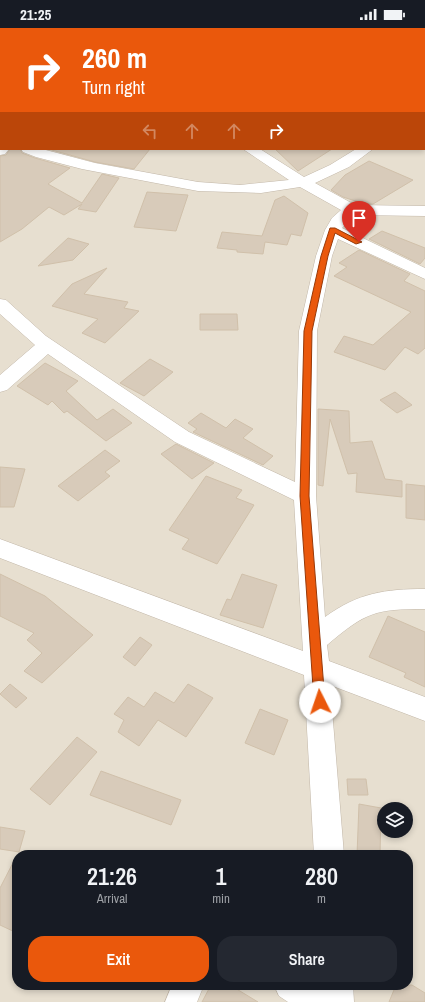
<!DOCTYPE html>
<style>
body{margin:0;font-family:"Archivo Narrow",sans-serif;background:#242831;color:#f1f3f6;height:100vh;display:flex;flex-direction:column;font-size:15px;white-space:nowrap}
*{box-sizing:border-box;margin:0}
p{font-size:13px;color:#9ea1a6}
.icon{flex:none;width:22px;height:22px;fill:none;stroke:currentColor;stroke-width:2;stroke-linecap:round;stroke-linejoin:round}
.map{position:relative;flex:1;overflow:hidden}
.drawer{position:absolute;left:12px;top:822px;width:401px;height:140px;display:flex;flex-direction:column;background:#171b24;border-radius:16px;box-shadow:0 2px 6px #0003}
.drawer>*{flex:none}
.top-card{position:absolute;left:0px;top:0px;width:425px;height:122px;box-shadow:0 2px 6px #0003;background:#ea580c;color:#fff;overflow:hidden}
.tools{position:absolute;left:377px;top:774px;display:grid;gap:8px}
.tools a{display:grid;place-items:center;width:36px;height:36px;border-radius:50%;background:#171b24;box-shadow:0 2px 6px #0003;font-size:20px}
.pin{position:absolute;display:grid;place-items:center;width:34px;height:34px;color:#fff;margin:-41px -17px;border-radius:50% 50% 50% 0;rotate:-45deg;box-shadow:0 0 4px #0007}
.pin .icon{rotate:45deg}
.me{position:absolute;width:44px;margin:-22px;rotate:356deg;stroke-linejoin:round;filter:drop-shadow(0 0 3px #0008)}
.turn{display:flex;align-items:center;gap:14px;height:84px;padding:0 16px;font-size:18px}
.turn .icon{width:52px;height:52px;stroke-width:2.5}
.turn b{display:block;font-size:28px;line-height:34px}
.lanes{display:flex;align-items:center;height:38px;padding:0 16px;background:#0003;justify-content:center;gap:20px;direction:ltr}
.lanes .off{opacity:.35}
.eta{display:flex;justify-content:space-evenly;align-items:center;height:68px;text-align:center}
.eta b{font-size:24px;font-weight:600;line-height:28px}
.cta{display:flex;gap:8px;margin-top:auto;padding:8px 16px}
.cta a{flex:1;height:46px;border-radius:16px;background:#ea580c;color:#fff;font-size:16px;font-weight:600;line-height:46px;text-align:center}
.cta a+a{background:#242831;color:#f1f3f6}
.status{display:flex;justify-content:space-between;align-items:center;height:28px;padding:0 20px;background:#171b24;direction:ltr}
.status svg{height:11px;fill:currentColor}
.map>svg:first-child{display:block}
.residential{fill:#e7dfd0;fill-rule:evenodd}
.building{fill:#d8cbba;stroke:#d0c0aa}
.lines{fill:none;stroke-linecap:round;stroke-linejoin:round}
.minor-casing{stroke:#c2b7a8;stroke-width:1}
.minor{fill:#fff;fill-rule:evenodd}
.route{fill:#ea580c;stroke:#983908}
</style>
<div class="status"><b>21:25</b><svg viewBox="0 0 49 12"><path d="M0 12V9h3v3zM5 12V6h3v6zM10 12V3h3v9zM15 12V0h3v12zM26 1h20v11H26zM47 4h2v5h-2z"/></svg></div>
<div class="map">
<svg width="425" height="974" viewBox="0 0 425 974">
<rect width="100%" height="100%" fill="#f3ede3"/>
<path class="residential" d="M0 0H425V974H0ZM1 1H424V121H1ZM384 781H406V803H384ZM17 827H408V957H17Z"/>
<g class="building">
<polygon points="10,121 20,121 22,125 35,130 70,140 48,156 82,175 102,146 119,150 96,184 78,181 82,176 64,187 49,179 22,201 0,214 0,128 6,127"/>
<polygon points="48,121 150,121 134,141 95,134"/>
<polygon points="275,121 332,121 298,143"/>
<polygon points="369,133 413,152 373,176 365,176 343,169 331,162 345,147"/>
<polygon points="147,164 188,167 176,203 134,199"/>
<polygon points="284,168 308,185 301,208 291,206 287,217 265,214 263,226 237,224 237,222 217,220 222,204 262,208 275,172"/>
<polygon points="382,203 425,220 425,230 420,236 369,211"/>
<polygon points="68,210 89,216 73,232 38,238"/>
<polygon points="359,222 410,246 404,253 425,263 425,320 418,326 405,319 385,342 334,324 344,308 373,317 411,284 334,248 347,239 339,235"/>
<polygon points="107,240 84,266 128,274 124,280 139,283 105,315 82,305 98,291 52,278 72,256"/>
<polygon points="200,286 237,286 238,302 200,302"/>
<polygon points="150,331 173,344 144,368 120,355"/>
<polygon points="45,335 78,353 66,363 97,392 113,381 132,395 106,413 67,383 64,385 52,373 48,377 17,358"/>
<polygon points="395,364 412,377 397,385 380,372"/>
<polygon points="318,381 349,383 350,415 372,413 385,451 402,453 402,469 356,464 357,445 348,446 330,391 323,458 318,457"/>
<polygon points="201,385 226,400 235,391 253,401 243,410 273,428 263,437 193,404 197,401 188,395"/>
<polygon points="176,416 214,435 192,451 161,426"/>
<polygon points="105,422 120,433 105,444 110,448 78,473 58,458"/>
<polygon points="0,439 25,441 14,479 0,479"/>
<polygon points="206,448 242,462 236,470 254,477 217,536 182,521 189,511 169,502"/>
<polygon points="406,456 425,458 425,492 406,490"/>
<polygon points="0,546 45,568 93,607 42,655 24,643 42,625 27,612 34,605 0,588"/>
<polygon points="242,546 277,557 263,600 220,587 227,571 231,572"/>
<polygon points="388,588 425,604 425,659 404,649 406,645 369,629"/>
<polygon points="140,609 152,617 135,638 123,629"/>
<polygon points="10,656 27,670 16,680 0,666"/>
<polygon points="188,656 213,670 186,709 158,692 139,718 118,704 124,692 114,686 128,669 144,679 155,664 174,675"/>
<polygon points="260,681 288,692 274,727 245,715"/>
<polygon points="77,709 97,724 50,777 30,761"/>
<polygon points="101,743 181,772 171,797 90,767"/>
<polygon points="347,751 366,751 368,767 348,767"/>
<polygon points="359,776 381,780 380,827 357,827"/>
<polygon points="0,799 25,803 19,824 0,821"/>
<polygon points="17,827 17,905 0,897 0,860"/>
<polygon points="211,957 230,957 258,974 202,974"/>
<polygon points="396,957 412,957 425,965 425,974 389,974"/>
</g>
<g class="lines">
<g class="minor-casing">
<g id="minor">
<polygon points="74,0 86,0 87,1 75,1"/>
<polygon points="425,6 425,14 424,15 424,7"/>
<rect x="0" y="52" width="1" height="11"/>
<rect x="424" y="80" width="1" height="8"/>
<polygon points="0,117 1,121 9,121 5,126 0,127"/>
<path d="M21 121H42L95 135 198 154 240 157 289 152 243 121H260L304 149 330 137 356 121H373L349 139 315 155 355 177 425 178V188L355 187 342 200 425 240V251L338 211 332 228 317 303 316 468 325 589C358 565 385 561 425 561V581C375 581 366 584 327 617L329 633 425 669V693L330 657 344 827H314L304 647 0 530V511L303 623 294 472 175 414 48 326 7 362 0 364V347L35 317 0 286V271L6 272 46 308 189 404 295 454 299 303 316 228 325 202 332 190 341 182 300 159 261 165 198 163 82 141 36 129 23 124Z"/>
<polygon points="172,957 204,957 197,974 165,974"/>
<polygon points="274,957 353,957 354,974 288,974 279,968"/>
</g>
</g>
<use href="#minor" class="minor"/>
</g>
<polygon class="route" points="330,200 335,200 362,214 356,216 335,205 328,228 312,303 309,468 325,674 323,677 320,679 316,677 314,674 300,468 304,303 321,228"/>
</svg>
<div class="tools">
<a><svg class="icon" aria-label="layers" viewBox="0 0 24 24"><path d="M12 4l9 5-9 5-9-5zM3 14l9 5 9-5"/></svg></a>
</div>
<div class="pin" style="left:359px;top:214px;background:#d93025"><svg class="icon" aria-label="arrive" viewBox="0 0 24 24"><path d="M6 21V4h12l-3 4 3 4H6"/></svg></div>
<svg class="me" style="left:320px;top:674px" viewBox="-20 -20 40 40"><circle r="19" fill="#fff"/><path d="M0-13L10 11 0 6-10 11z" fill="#ea580c"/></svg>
<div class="top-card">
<div class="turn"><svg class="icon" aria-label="right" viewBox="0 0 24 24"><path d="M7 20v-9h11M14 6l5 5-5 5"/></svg><div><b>260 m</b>Turn right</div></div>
<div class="lanes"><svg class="icon off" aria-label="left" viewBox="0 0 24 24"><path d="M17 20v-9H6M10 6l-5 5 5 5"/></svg><svg class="icon off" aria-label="ahead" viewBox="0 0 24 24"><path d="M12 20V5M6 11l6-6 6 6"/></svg><svg class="icon off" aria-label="ahead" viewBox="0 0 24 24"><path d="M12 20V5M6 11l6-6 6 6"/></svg><svg class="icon" aria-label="right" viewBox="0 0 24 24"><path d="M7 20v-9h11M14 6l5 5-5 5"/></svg></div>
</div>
<section class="drawer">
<div class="eta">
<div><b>21:26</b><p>Arrival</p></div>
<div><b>1</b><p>min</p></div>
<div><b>280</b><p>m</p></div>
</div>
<div class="cta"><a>Exit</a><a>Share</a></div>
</section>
</div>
